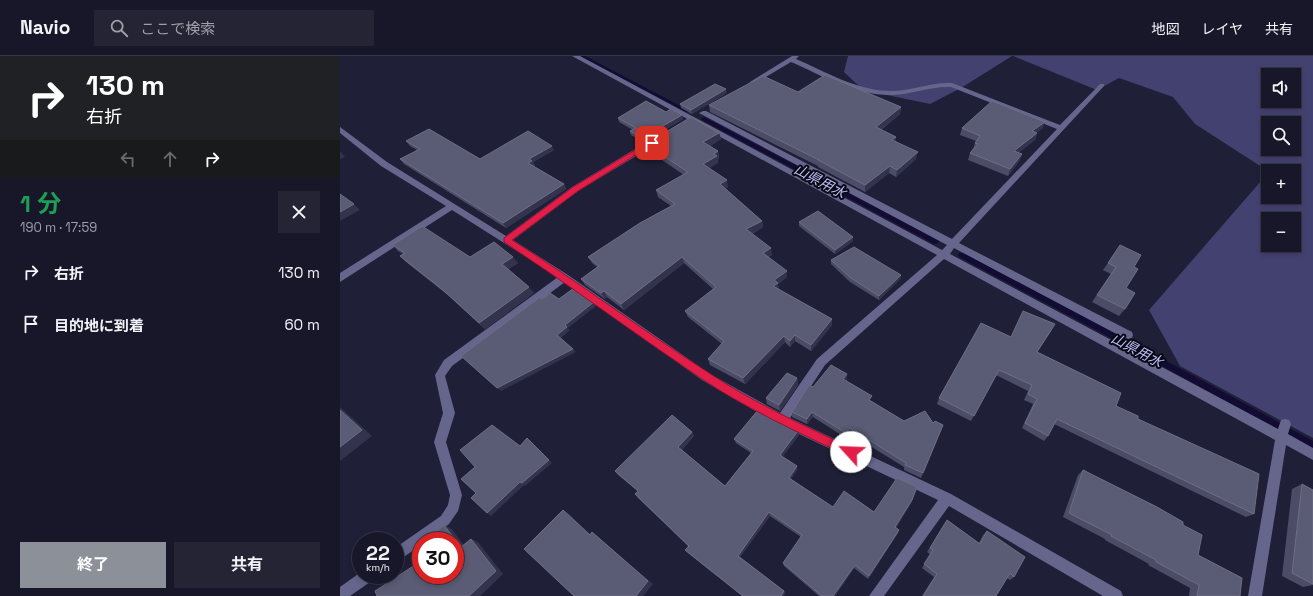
<!DOCTYPE html>
<html lang="ja">
<meta charset="utf-8">
<style>
body{margin:0;font-family:"Space Grotesk","Noto Sans JP",sans-serif;background:#242435;color:#f1f3f6;height:100vh;display:flex;flex-direction:column;font-size:15px;white-space:nowrap}
*{box-sizing:border-box;margin:0}
p{font-size:13px;color:#9e9fa8}
.icon{flex:none;width:22px;height:22px;fill:none;stroke:currentColor;stroke-width:2;stroke-linecap:round;stroke-linejoin:round}
.map{position:relative;flex:1;overflow:hidden}
.drawer{display:flex;flex-direction:column;background:#171729;width:340px}
.drawer>*{flex:none}
.hud{background:#202124;color:#fff;overflow:hidden}
.buttons{position:absolute;left:921px;top:12px;display:grid;gap:8px}
.buttons a{display:grid;place-items:center;width:40px;height:40px;border-radius:0px;background:#171729;box-shadow:0 2px 6px #0003,0 0 0 1px #363646;font-size:20px}
.speed{position:absolute;left:12px;top:476px;display:flex;gap:8px;font-size:20px;font-weight:700;text-align:center}
.speed>*{display:grid;place-content:center;width:52px;height:52px;border-radius:50%;background:#171729;box-shadow:0 2px 6px #0003,0 0 0 1px #363646;line-height:1}
.speed small{font-size:10px;font-weight:400}
.speed .limit{border:6px solid #d22;background:#fff;color:#111}
.pin{position:absolute;display:grid;place-items:center;width:34px;height:34px;color:#fff;margin:-17px;border-radius:8px;box-shadow:0 2px 6px #0006}
.me{position:absolute;width:44px;margin:-22px;rotate:295deg;stroke-linejoin:round;filter:drop-shadow(0 0 3px #0008)}
.turn{display:flex;align-items:center;gap:14px;height:84px;padding:0 20px;font-size:18px}
.turn .icon{width:52px;height:52px;stroke-width:2.5}
.turn b{display:block;font-size:28px;line-height:34px}
.lanes{display:flex;align-items:center;height:38px;padding:0 20px;background:#0003;justify-content:center;gap:20px;direction:ltr}
.lanes .off{opacity:.35}
.round{display:grid;place-items:center;flex:none;width:42px;height:42px;border-radius:0px;background:#242435}
.overview{display:flex;align-items:center;justify-content:space-between;height:68px;padding:0 20px}
h1{font-size:24px;font-weight:700;line-height:30px;color:#1e9e55}
.action{display:flex;gap:8px;margin-top:auto;padding:8px 20px}
.action a{flex:1;height:46px;border-radius:0px;background:#8c9099;color:#fff;font-size:16px;font-weight:700;line-height:46px;text-align:center}
.action a+a{background:#242435;color:#f1f3f6}
ul{padding:0;list-style:none}
li{display:flex;align-items:center;gap:12px;height:52px;padding:0 20px}
li div{flex:1}
li b{display:block;font-size:15px}
li em{font-style:normal}
header{display:flex;align-items:center;gap:24px;box-sizing:border-box;height:56px;padding:0 20px;background:#171729;border-bottom:1px solid #363646}
header strong{font-size:19px}
nav{display:flex;gap:22px;margin-inline-start:auto;font-size:14px}
.search{width:280px;height:36px;background:#242435;display:flex;align-items:center;gap:10px;box-sizing:border-box;padding:0 14px;border-radius:0px;color:#9e9fa8;font-size:15px}
main{display:flex;flex:1;min-height:0}
.map>svg:first-child{display:block}
.forest{fill:#43416f;fill-rule:evenodd}
.lines{fill:none;stroke-linecap:round;stroke-linejoin:round}
.stream{fill:#120b33;fill-rule:evenodd}
.minor{fill:#66668d;fill-rule:evenodd}
.wall{fill:#4c4c66}
.shaded-wall{fill:#33334d}
.building{fill:#5a5b74;stroke:#6e6e86}
.route{fill:#e11d48;stroke:#92132f}
.labels{text-anchor:middle;stroke-width:4;stroke-linejoin:round;paint-order:stroke}
.water-label{font-size:14px;font-style:italic;fill:#bebefb;stroke:#0a0a15}
</style>
<header>
<strong>Navio</strong>
<div class="search"><svg class="icon" aria-label="search" viewBox="0 0 24 24"><circle cx="10" cy="10" r="6"/><path d="M15 15l6 6"/></svg>ここで検索</div>
<nav><a>地図</a><a>レイヤ</a><a>共有</a></nav>
</header>
<main>
<section class="drawer">
<div class="hud">
<div class="turn"><svg class="icon" aria-label="right" viewBox="0 0 24 24"><path d="M7 20v-9h11M14 6l5 5-5 5"/></svg><div><b>130 m</b>右折</div></div>
<div class="lanes"><svg class="icon off" aria-label="left" viewBox="0 0 24 24"><path d="M17 20v-9H6M10 6l-5 5 5 5"/></svg><svg class="icon off" aria-label="ahead" viewBox="0 0 24 24"><path d="M12 20V5M6 11l6-6 6 6"/></svg><svg class="icon" aria-label="right" viewBox="0 0 24 24"><path d="M7 20v-9h11M14 6l5 5-5 5"/></svg></div>
</div>
<div class="overview"><div><h1>1 分</h1><p>190 m · 17:59</p></div><a class="round"><svg class="icon" aria-label="close" viewBox="0 0 24 24"><path d="M6 6l12 12M18 6L6 18"/></svg></a></div>
<ul>
<li><svg class="icon" aria-label="right" viewBox="0 0 24 24"><path d="M7 20v-9h11M14 6l5 5-5 5"/></svg><div><b>右折</b></div><em>130 m</em></li>
<li><svg class="icon" aria-label="arrive" viewBox="0 0 24 24"><path d="M6 21V4h12l-3 4 3 4H6"/></svg><div><b>目的地に到着</b></div><em>60 m</em></li>
</ul>
<div class="action"><a>終了</a><a>共有</a></div>
</section>
<div class="map">
<svg width="973" height="540" viewBox="0 0 973 540">
<rect width="100%" height="100%" fill="#1f1f37"/>
<g class="forest">
<polygon points="508,0 672,0 621,32 590,48 523,34 504,16"/>
<path d="M673 0H973V382L840 310 809 254 928 117V141H954V115H928L855 68 833 41 779 22 757 34ZM928 19H954V45H928ZM928 67H954V93H928ZM928 163H954V189H928Z"/>
</g>
<g class="lines">
<g class="stream">
<polygon points="240,0 245,0 350,55 346,56"/>
<polygon points="364,61 598,184 599,186 596,188 594,188 362,64 361,63"/>
<polygon points="619,197 623,197 777,278 973,385 973,393 771,282 619,201 618,199"/>
</g>
<g class="minor">
<path d="M232 0H240L602 194 607 189 359 57 363 55H366L612 183 717 73 611 31C591 30 573 38 553 39 517 40 483 20 451 6L414 28H410V26L452 0H459L456 3C486 16 518 35 551 35 572 35 591 26 612 27L720 69 760 28H764V30L619 187 792 276 793 279 792 282 788 283 784 282 614 192 610 198 938 373 941 364 945 363 949 364 951 368 948 378 973 392V404L946 389 922 540H908L935 384 604 203 485 309 450 362 611 438 781 535 783 540H763L609 450 544 540H529L598 444 438 368 362 324 225 226 112 310 105 320 115 357 106 386 122 439 118 455 109 468 87 485H81V489L55 507V492L101 460 108 449 110 439 94 386 103 357 95 319 104 304 218 221 112 154 0 226V217L106 150 41 110 0 77V71L47 106 166 180 232 131 315 81H321V85L238 135 173 184 228 219 370 318 440 357 477 303 597 199Z"/>
<polygon points="21,516 21,519 35,519 33,524 10,540 0,540 0,531"/>
</g>
</g>
<g class="wall">
<polygon points="458,36 561,51 560,58 541,74 556,81 556,86 576,103 556,121 549,117 525,136 478,111 478,110 370,56 369,49"/>
<polygon points="387,37 352,58 341,52 340,48"/>
<polygon points="326,56 342,59 343,63 304,86 291,79 290,75 293,74 279,66 278,62"/>
<polygon points="622,72 703,72 696,77 697,77 695,84 678,97 680,104 668,120 628,104 630,97 633,93 635,87 636,85 620,79"/>
<polygon points="379,77 381,83 370,90 378,95 379,102 378,103 378,107 369,112 388,131 385,133 422,165 423,171 412,178 432,199 428,201 447,221 438,228 438,233 492,263 492,269 471,295 455,285 450,291 445,286 405,328 370,309 368,303 382,288 348,261 345,255 373,233 344,207 284,254 267,241 265,243 245,229 241,223 257,211 252,207 248,201 331,150 318,141 316,134 344,119 310,96 307,89 311,87 311,85"/>
<polygon points="66,85 140,103 214,94 193,106 195,109 193,110 224,128 226,133 166,172 64,108 60,103 77,94 70,90"/>
<polygon points="459,166 513,181 513,185 495,198 459,170"/>
<polygon points="53,189 130,201 178,207 168,213 194,237 145,273 109,240 66,206 60,200 63,198 58,195"/>
<polygon points="491,204 561,219 560,223 539,244 510,226 491,208"/>
<polygon points="768,207 794,211 786,232 785,253 779,260 752,246 771,218 763,214"/>
<polygon points="712,274 697,296 776,350 798,363 914,458 906,461 714,368 708,380 704,385 682,372 693,348 684,344 688,335 656,319 631,365 597,348 599,342 671,281"/>
<polygon points="507,318 507,324 506,325 531,345 564,365 593,367 603,369 581,422 564,414 564,411 509,377 506,382 473,361 467,368 452,361 452,356 473,331"/>
<polygon points="457,322 458,329 440,355 427,348 426,342"/>
<polygon points="352,376 354,380 342,394 385,430 411,397 396,387 394,383 459,379 442,401 457,410 457,414 451,423 493,451 534,456 577,431 571,447 556,472 558,477 528,523 514,512 495,540 479,540 444,510 443,507 461,481 430,460 400,501 444,535 445,538 443,540 402,540 348,497 345,494 348,490 298,442 295,438 298,435 278,419 275,415"/>
<polygon points="743,414 843,469 858,499 900,540 849,540 850,532 808,509 809,508 765,484 765,483 723,461 738,419"/>
<polygon points="962,428 973,434 973,529 963,531 942,520 952,433"/>
<polygon points="607,464 639,487 643,479 647,475 674,521 670,524 667,522 656,540 582,540 594,521 582,512 590,498 587,496"/>
</g>
<g class="shaded-wall">
<polygon points="386,33 387,37 352,58 351,54"/>
<polygon points="561,51 560,58 535,78 536,71"/>
<polygon points="342,59 343,63 304,86 302,82"/>
<polygon points="705,66 703,72 690,81 692,75"/>
<polygon points="379,77 381,83 365,93 363,86"/>
<polygon points="697,77 695,84 672,101 674,95"/>
<polygon points="556,81 556,88 552,84"/>
<polygon points="212,90 214,94 193,106 195,109 190,112 188,107 189,103"/>
<polygon points="0,95 5,101 0,103"/>
<polygon points="378,95 379,102 378,103 378,107 365,115 363,108 374,98"/>
<polygon points="578,96 576,103 556,121 557,114"/>
<polygon points="682,98 680,104 668,120 670,113"/>
<polygon points="550,110 549,117 525,136 525,129"/>
<polygon points="387,124 388,131 382,135 380,128"/>
<polygon points="224,128 226,133 166,172 163,167"/>
<polygon points="14,148 20,154 0,165 0,156"/>
<polygon points="422,165 423,171 407,180 406,173"/>
<polygon points="513,181 513,185 495,198 495,194"/>
<polygon points="431,192 432,199 424,203 423,197"/>
<polygon points="173,201 178,207 167,214 162,208"/>
<polygon points="342,201 344,207 284,254 281,248"/>
<polygon points="447,215 447,221 438,228 439,233 433,230 434,224"/>
<polygon points="561,219 560,223 539,244 539,240"/>
<polygon points="189,231 194,237 145,273 139,267"/>
<polygon points="264,235 267,241 265,243 261,237"/>
<polygon points="254,246 256,250 228,272 230,274 220,283 217,279 225,269"/>
<polygon points="492,263 492,269 471,295 471,289"/>
<polygon points="455,279 455,285 450,291 450,285"/>
<polygon points="444,280 445,286 405,328 403,322"/>
<polygon points="233,293 236,296 161,335 157,332"/>
<polygon points="507,318 507,324 503,329 503,323"/>
<polygon points="457,322 458,329 440,355 439,349"/>
<polygon points="0,351 32,380 0,405"/>
<polygon points="472,356 473,361 467,368 467,363"/>
<polygon points="510,372 509,377 506,382 506,377"/>
<polygon points="458,375 459,379 441,403 440,399"/>
<polygon points="352,376 354,380 341,395 338,391"/>
<polygon points="187,382 212,407 185,430 184,429 151,460 147,457"/>
<polygon points="457,410 457,414 449,426 449,422"/>
<polygon points="572,444 571,447 554,475 555,471"/>
<polygon points="223,454 229,458 255,483 250,479"/>
<polygon points="429,456 430,460 399,502 398,500"/>
<polygon points="104,469 112,473 128,495 121,491"/>
<polygon points="559,474 558,477 528,523 529,520"/>
<polygon points="252,476 313,528 303,540 296,540"/>
<polygon points="131,483 138,486 163,518 140,540 129,540"/>
<polygon points="515,509 514,512 495,540 493,540"/>
<polygon points="444,535 445,538 443,540 441,540"/>
</g>
<g class="building">
<polygon points="485,19 561,51 536,71 556,81 552,84 578,96 557,114 550,110 525,129 478,104 479,104 369,49 423,20 458,36"/>
<polygon points="375,28 386,33 351,54 340,48"/>
<polygon points="306,45 326,56 331,53 342,59 302,82 290,75 296,72 278,62"/>
<polygon points="652,45 705,66 692,75 697,77 674,95 682,98 670,113 630,97 638,88 635,87 640,80 622,72"/>
<polygon points="351,61 379,77 363,86 378,95 374,98 377,100 363,108 387,124 380,128 422,165 406,173 431,192 423,197 447,215 434,224 438,227 433,230 492,263 471,289 455,279 450,285 444,280 403,322 368,303 384,285 345,255 376,231 342,201 281,248 264,235 261,237 241,223 259,210 248,201 300,167 335,148 316,134 348,116 307,89 313,86 311,85"/>
<polygon points="89,73 140,103 188,75 212,90 189,103 192,105 188,107 224,128 163,167 60,103 80,93 66,85"/>
<polygon points="0,138 14,148 0,156"/>
<polygon points="478,155 513,181 495,194 459,166"/>
<polygon points="82,170 130,201 154,186 173,201 162,208 189,231 139,267 103,234 60,200 65,197 53,189"/>
<polygon points="780,189 801,199 794,211 798,213 786,232 795,237 785,253 757,239 776,211 768,207"/>
<polygon points="514,191 561,219 539,240 511,222 491,204"/>
<polygon points="234,232 254,246 225,269 227,271 217,279 233,293 157,332 121,300 200,241 202,243 210,237 219,243"/>
<polygon points="683,255 715,268 697,296 781,337 776,350 798,360 798,363 919,418 914,458 717,363 708,380 685,367 697,343 688,338 692,329 659,314 634,360 599,342 641,267 671,281"/>
<polygon points="491,309 507,318 503,323 532,340 529,344 564,365 585,355 593,367 595,365 603,369 583,417 565,409 566,407 510,372 506,377 472,356 467,363 452,356 469,329 473,331"/>
<polygon points="447,317 457,322 439,349 426,342"/>
<polygon points="0,354 22,374 0,391"/>
<polygon points="418,354 458,375 440,399 457,410 449,422 493,451 504,435 534,456 557,422 577,431 572,444 555,471 559,474 529,520 515,509 493,540 482,540 443,507 462,479 429,456 398,500 444,535 441,540 403,540 345,494 349,490 295,438 298,435 275,415 332,359 352,376 338,391 385,430 413,395 394,383"/>
<polygon points="152,369 180,390 187,382 209,404 182,427 180,426 147,457 131,442 136,437 121,423 135,411 120,394"/>
<polygon points="743,414 817,451 843,466 843,469 862,479 858,499 902,522 900,540 857,540 859,529 816,506 816,504 771,480 772,479 729,457"/>
<polygon points="962,428 973,434 973,528 952,517"/>
<polygon points="223,454 250,479 252,476 308,525 296,540 234,540 184,493"/>
<polygon points="607,464 640,488 647,475 685,501 674,521 670,517 656,540 583,540 597,518 584,508 593,494 590,492"/>
<polygon points="104,469 121,491 131,483 156,515 129,540 37,540 35,535 81,505 81,519 115,519 115,485 85,485"/>
<polygon points="81,488 81,503 74,493"/>
</g>
<path class="route" d="M310 85 315 87 238 135 172 184C239 226 302 274 369 317 414 347 465 370 514 393L516 396 514 400 511 401 507 400C458 376 407 353 362 323 295 278 231 230 164 186V182L233 131Z"/>
<g class="labels">
<g class="water-label">
<text transform="translate(480 125) rotate(28)" y="5">山県用水</text>
<text transform="translate(797 294) rotate(28)" y="5">山県用水</text>
</g>
</g>
</svg>
<div class="buttons">
<a><svg class="icon" aria-label="sound" viewBox="0 0 24 24"><path d="M4 9h4l5-4v14l-5-4H4zM17 9q2 3 0 6"/></svg></a>
<a><svg class="icon" aria-label="search" viewBox="0 0 24 24"><circle cx="10" cy="10" r="6"/><path d="M15 15l6 6"/></svg></a>
<a>+</a>
<a>−</a>
</div>
<div class="speed"><div>22<small>km/h</small></div><div class="limit">30</div></div>
<div class="pin" style="left:312px;top:87px;background:#d93025"><svg class="icon" aria-label="arrive" viewBox="0 0 24 24"><path d="M6 21V4h12l-3 4 3 4H6"/></svg></div>
<svg class="me" style="left:511px;top:396px" viewBox="-20 -20 40 40"><circle r="19" fill="#fff"/><path d="M0-13L10 11 0 6-10 11z" fill="#e11d48"/></svg>
</div>
</main>
